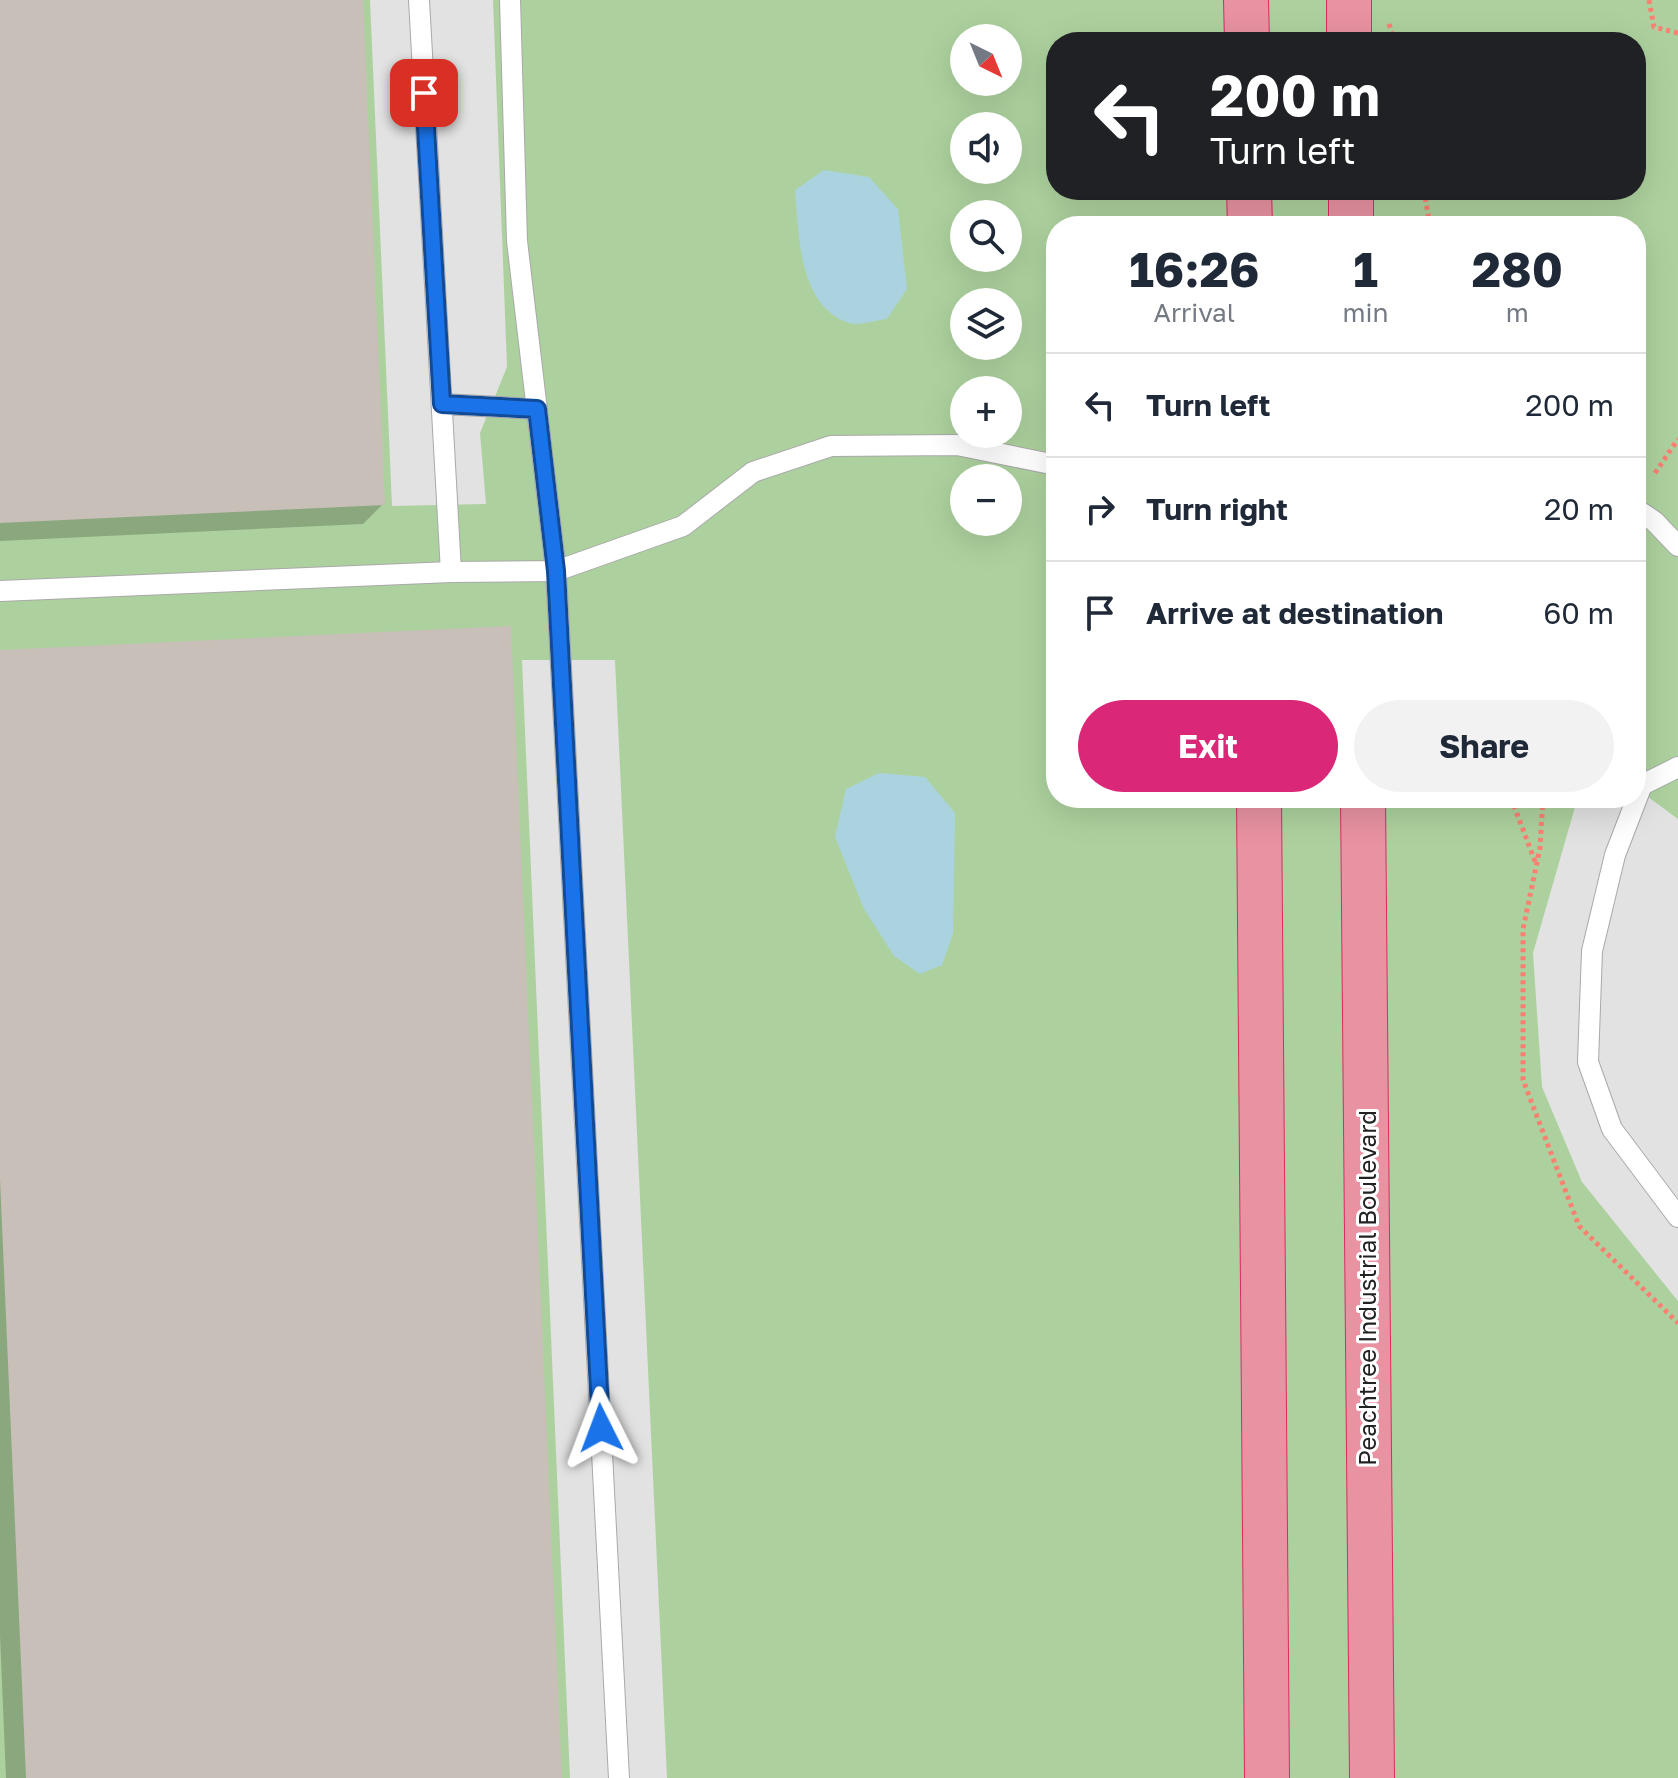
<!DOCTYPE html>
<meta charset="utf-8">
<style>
body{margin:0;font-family:"Golos Text",sans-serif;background:#f2f2f3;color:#1f2937;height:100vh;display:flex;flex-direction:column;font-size:30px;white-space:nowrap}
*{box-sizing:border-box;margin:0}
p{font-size:26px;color:#747a83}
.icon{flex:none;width:44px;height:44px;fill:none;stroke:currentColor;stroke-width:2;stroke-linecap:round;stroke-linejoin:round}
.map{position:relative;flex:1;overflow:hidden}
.drawer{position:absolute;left:1046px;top:216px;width:600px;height:592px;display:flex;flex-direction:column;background:#fff;border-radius:32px;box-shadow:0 8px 32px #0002}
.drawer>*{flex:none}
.guide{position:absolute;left:1046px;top:32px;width:600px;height:168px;border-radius:32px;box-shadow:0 8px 32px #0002;background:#202124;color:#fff;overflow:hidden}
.needle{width:52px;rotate:137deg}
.buttons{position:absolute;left:950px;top:24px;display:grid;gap:16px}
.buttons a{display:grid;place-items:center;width:72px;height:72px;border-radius:50%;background:#fff;box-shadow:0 8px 32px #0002;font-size:40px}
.pin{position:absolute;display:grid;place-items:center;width:68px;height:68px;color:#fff;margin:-34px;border-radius:16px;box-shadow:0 4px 12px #0006}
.me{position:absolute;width:88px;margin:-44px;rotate:357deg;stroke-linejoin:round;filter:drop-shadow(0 0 6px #0008)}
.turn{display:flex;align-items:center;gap:28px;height:168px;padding:0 32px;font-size:36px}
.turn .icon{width:104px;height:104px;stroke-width:2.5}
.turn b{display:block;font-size:56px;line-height:68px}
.eta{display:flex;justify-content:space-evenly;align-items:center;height:136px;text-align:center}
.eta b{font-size:48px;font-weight:700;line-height:56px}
.cta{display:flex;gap:16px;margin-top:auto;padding:16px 32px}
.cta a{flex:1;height:92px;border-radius:48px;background:#db2777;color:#fff;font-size:32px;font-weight:700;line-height:92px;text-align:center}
.cta a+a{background:#f2f2f3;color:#1f2937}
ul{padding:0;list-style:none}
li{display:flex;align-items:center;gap:24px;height:104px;padding:0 32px;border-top:2px solid #e0e1e3}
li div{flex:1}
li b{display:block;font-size:30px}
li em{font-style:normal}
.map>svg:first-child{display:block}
.forest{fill:#add19e;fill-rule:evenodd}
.parking{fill:#e2e2e2}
.water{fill:#aad3df}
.shadow{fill:#0003}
.building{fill:#c7bfb8}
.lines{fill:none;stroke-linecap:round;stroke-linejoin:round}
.lane-casing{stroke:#a9a9a9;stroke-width:22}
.highway-casing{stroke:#dc2a67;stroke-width:46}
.path{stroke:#fa8072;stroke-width:5;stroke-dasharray:4 4;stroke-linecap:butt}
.lane{stroke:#fff;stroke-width:20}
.highway{stroke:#e892a2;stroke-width:44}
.route-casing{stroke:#114b97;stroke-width:20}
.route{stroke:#1a73e8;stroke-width:14}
.labels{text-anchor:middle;stroke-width:6;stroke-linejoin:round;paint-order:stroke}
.street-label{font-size:24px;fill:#222;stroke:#fff}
</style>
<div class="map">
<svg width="1678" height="1778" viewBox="0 0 1678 1778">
<rect width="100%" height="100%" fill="#f2efe9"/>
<path class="forest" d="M0 0H1678V1778H0ZM964 38H1008V82H964ZM1056 42H1636V190H1056ZM964 126H1008V170H964ZM964 214H1008V258H964ZM1056 226H1636V798H1056ZM964 302H1008V346H964ZM964 390H1008V434H964ZM964 478H1008V522H964Z"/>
<g class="parking">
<polygon points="370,0 493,0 507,367 480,433 486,504 392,506"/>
<polygon points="522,660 615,660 667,1778 570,1778"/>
<polygon points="1636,788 1678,819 1678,1301 1582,1182 1542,1087 1533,953 1575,807 1580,798 1636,798"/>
</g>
<g class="water">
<path d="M824 170 869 177 898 209 907 289 887 319C876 320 859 326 849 323 798 306 799 234 795 190Z"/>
<polygon points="879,773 925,777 955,813 953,933 942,965 920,974 894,956 864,909 835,837 846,789"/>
</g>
<g class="shadow">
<polygon points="0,0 361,0 383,504 363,524 0,541"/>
<polygon points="0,652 560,1778 6,1778 0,1635"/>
</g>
<g class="building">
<polygon points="0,0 363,0 385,505 0,523"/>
<polygon points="511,626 562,1778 26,1778 0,1179 0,650"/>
</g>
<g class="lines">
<g class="lane-casing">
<g id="lane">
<polyline points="419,0 451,572"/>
<polyline points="510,0 517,241 556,571 619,1778"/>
<polyline points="442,404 537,409"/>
<polyline points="1636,509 1654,521 1678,546"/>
<polyline points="0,591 451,572 556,571 683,526 753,472 831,446 957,445 1056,465"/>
<polyline points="1678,767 1642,785 1615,855 1592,951 1588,1062 1612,1129 1678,1217"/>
</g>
</g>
<g class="highway-casing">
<g id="highway">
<polyline points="1246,0 1247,42"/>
<polyline points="1349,0 1349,42"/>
<polyline points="1249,190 1250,226"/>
<polyline points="1351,190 1351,226"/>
<polyline points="1259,798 1267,1778"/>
<polyline points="1363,798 1372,1778"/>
</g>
</g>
<g class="path">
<polyline points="1649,0 1654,27 1678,33"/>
<polyline points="1389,24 1395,42"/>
<polyline points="1424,190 1430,226"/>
<polyline points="1655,473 1678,439"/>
<polyline points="1511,798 1536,864"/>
<polyline points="1543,798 1540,848 1523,929 1523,1080 1579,1226 1678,1323"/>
</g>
<use href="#lane" class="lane"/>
<use href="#highway" class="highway"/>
</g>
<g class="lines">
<g class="route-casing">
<polyline id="route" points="424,93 442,404 537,409 556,571 601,1428"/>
</g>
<use href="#route" class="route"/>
</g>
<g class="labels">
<g class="street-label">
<text transform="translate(1368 1288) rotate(-90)" y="8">Peachtree Industrial Boulevard</text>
</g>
</g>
</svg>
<div class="buttons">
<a><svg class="needle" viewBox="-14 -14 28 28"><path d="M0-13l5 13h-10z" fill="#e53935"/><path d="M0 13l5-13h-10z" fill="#747a83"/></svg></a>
<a><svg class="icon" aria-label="sound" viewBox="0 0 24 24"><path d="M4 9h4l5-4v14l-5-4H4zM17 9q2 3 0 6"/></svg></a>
<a><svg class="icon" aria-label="search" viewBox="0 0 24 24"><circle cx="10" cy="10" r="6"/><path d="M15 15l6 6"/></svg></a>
<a><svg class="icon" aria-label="layers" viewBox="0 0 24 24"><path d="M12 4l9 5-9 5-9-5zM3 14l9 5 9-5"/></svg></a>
<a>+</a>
<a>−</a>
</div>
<div class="pin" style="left:424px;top:93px;background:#d93025"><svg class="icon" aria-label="arrive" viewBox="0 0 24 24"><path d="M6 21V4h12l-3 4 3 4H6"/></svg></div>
<svg class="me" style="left:601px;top:1428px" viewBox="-20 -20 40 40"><path d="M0-17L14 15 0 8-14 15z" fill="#1a73e8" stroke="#fff" stroke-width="4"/></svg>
<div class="guide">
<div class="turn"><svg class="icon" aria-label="left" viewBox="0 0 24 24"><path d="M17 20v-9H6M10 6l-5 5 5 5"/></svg><div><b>200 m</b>Turn left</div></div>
</div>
<section class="drawer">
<div class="eta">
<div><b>16:26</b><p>Arrival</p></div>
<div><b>1</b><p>min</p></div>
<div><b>280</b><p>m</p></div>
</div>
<ul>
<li><svg class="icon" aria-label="left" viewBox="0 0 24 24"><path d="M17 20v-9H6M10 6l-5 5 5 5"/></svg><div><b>Turn left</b></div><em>200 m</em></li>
<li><svg class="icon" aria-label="right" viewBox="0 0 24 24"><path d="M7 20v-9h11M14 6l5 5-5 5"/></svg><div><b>Turn right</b></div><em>20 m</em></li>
<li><svg class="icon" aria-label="arrive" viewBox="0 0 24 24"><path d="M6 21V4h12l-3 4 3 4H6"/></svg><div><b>Arrive at destination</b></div><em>60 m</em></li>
</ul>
<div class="cta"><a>Exit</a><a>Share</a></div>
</section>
</div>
